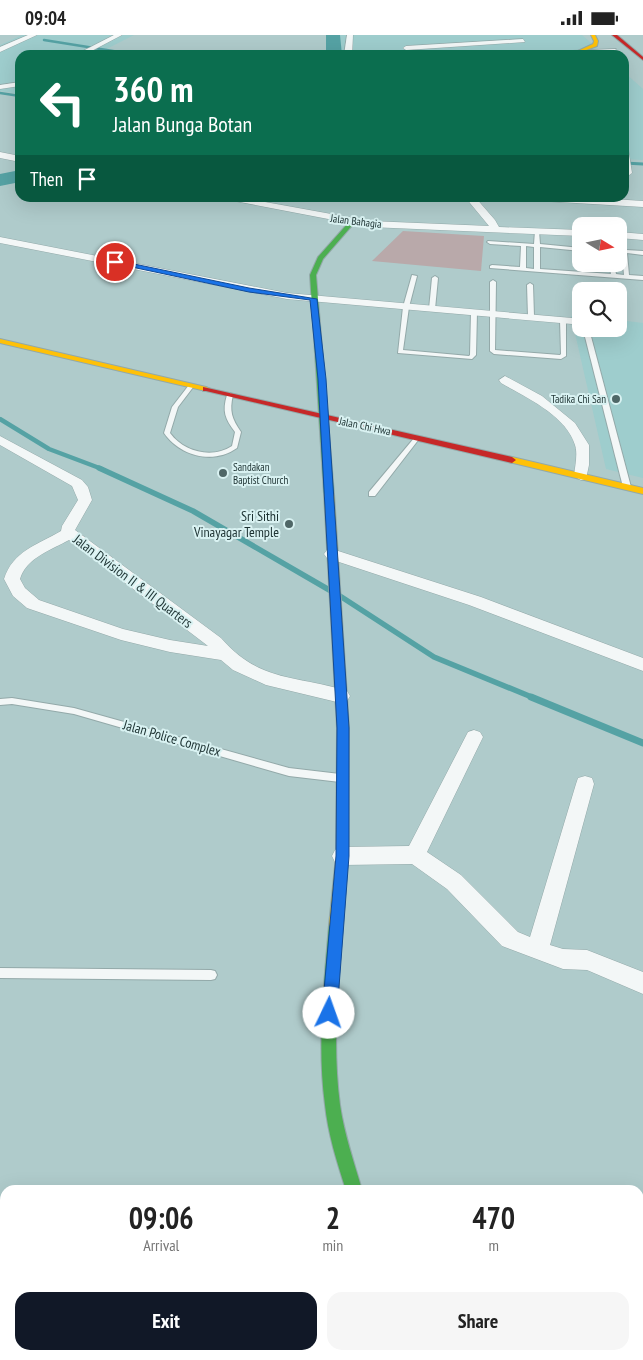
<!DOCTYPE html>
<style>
body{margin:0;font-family:"PT Sans Narrow",sans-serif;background:#f6f6f6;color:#222;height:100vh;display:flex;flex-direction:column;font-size:19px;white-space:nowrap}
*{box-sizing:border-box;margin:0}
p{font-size:16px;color:#767676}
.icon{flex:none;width:28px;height:28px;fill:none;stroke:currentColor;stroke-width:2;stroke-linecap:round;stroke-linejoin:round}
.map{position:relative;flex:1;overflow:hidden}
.panel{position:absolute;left:0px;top:1150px;width:644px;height:175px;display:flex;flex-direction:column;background:#fff;border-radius:15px 15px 0 0;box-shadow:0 5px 20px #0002}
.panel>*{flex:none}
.hud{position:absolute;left:15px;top:15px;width:614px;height:152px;border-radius:15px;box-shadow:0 5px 20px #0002;background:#0b6e4f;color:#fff;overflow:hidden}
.needle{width:32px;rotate:100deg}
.buttons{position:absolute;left:572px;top:182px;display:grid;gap:10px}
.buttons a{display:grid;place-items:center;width:55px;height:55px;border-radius:10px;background:#fff;box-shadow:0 5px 20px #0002;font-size:25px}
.pin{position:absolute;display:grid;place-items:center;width:42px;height:42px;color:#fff;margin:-21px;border:2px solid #fff;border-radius:50%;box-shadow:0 1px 5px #0007}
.me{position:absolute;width:55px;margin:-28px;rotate:3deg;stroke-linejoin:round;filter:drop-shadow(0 0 4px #0008)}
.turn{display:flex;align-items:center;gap:18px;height:105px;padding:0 15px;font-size:22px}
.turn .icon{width:65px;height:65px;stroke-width:2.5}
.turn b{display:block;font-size:35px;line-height:42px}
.then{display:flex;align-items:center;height:48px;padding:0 15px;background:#0003;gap:10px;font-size:19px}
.eta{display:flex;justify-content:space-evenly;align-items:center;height:85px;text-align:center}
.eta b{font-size:30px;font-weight:700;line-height:35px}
.button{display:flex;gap:10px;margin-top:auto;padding:10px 15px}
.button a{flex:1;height:58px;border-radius:15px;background:#111827;color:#fff;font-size:20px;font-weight:700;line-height:58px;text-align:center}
.button a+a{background:#f6f6f6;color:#222}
.status{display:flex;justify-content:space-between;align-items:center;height:35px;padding:0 25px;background:#fff;direction:ltr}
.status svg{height:14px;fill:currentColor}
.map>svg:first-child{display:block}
.built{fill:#9ecdcd}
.green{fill:#b9a9aa}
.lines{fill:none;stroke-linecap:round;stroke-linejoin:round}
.stream-far4{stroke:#55a2a4;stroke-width:2.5}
.stream-far3{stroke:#55a2a4;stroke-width:3}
.stream-far2{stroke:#55a2a4;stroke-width:4.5}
.stream-far1{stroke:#55a2a4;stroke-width:5.5}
.stream{stroke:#55a2a4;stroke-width:7}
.river{fill:#55a2a4;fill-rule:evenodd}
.lane-casing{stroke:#93a9a9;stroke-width:2}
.street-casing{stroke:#93a9a9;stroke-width:1}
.fast-casing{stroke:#93a9a9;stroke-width:2}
.slow-casing{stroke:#93a9a9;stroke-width:2}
.jam-casing{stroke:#93a9a9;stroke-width:2}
.lane{fill:#f3f7f7;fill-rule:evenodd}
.street{fill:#f3f7f7;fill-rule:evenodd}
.fast{fill:#4caf50;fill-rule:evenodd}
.slow{fill:#ffc107;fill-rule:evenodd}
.jam{fill:#c62828;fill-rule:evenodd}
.route{fill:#1a73e8;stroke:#114b97}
.poi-dot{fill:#4f6767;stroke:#d9f2f2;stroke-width:2}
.labels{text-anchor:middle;stroke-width:4;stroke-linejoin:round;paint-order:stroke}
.far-street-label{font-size:11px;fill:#1c3131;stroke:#d9f2f2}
.far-poi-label{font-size:11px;fill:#1c3131;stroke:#d9f2f2;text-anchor:end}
.poi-label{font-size:14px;fill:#1c3131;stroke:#d9f2f2;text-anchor:end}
.street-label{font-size:14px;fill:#1c3131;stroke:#d9f2f2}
</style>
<div class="status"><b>09:04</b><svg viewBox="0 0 49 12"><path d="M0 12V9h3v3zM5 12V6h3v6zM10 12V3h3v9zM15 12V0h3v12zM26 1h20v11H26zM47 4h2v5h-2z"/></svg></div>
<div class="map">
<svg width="643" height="1325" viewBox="0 0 643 1325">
<rect width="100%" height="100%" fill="#afcbcb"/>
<g class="built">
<polygon points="22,0 134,0 95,20 20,20 20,59 0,56 0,10"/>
<polygon points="339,0 582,0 605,20 341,20"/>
<polygon points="624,37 643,54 643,125 624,124"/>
<polygon points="571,281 581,282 581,294 619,294 619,285 643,288 643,443 606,434"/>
</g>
<polygon class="green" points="403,196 484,201 481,236 372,226"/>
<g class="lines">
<g class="stream-far4">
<polyline points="44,5 138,20"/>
<polyline points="0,58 20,61"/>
</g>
<polyline class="stream-far3" points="624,128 643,129"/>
<polyline class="stream-far2" points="0,384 49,414 102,434"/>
<g class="stream-far1">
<polyline points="99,433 193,476 331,556"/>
<polyline points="340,561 434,622 534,663"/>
</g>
<polyline class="stream" points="531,662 643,708"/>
<g class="river">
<polygon points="326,0 340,0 342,20 326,20"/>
<polygon points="20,135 20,147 0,151 0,139"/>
</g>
<g class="lane-casing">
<g id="lane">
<path d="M537 195 539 196 540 209 581 213V216L540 212V234L611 239 609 229H614L616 239 624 240 622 218 619 217V215H621L620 200 622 199 624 200 626 215 643 216V220L627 218 629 240 643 241V245L490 233V231L492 230 520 232 521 211 490 209 487 207 488 206 534 209 535 196ZM526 211 534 212V234L526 233Z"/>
<polygon points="412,240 417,241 409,272 403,315 469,321 470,320 471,277 474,275 477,277 476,320 472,324 398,318 403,272"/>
<polygon points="435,241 438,243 435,274 432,276 429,274 432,243"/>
<polygon points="493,245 496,247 495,315 560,320 561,319 560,285 563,283 566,285 566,321 561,324 494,319 490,316 490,247"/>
<polygon points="530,248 533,250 534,282 531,284 528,282 527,250"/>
<polygon points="572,284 581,286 581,290 570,287 570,285"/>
<polygon points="583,294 589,294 631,452 629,454 625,454 623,452"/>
<path d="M189 350 194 351 178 372 170 398C184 417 212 424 232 411L235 397C225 384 222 376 227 360L230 358 233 360C229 376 232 384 241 397L237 413C213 430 180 421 164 398L172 372Z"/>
<polygon points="417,401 420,403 419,404 375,461 369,461 369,457 415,402"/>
<polygon points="12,663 74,673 289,733 340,739 343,740 345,743 343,746 340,747 289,741 74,679 12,669 0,670 0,664"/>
<polygon points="0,933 211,935 215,936 217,940 215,944 211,945 0,943"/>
<polygon points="643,1268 643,1283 639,1285 639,1270"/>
<polygon points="355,1320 370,1320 368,1325 353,1325"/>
<polygon points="564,1320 584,1320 582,1325 562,1325"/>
</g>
</g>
<g class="street-casing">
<g id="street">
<polygon points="28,0 37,0 0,17 0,12"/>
<polygon points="114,0 122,0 84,20 75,20"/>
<polygon points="347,0 353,0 352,20 344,20"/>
<polygon points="523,4 525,7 406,15 403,13 406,11"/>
<polygon points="616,14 614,17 514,20 518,18"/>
<polygon points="20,47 20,51 0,54 0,50"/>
<polygon points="624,110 628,113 632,138 628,141 624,138"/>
<polygon points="0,117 20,121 20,127 0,123"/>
<polygon points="214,162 237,162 370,186 489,191 465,162 475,162 495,185 499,192 581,195 581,201 370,192"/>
<polygon points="522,162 581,162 643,166 643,172 526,165"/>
<polygon points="619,197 643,199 643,205 619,203"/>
<polygon points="0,202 287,258 572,283 578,286 572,289 287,264 0,208"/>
<path d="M505 341 542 361 575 388 589 410V430L586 444 581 445 574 441C575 431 578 419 575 410 566 380 525 362 501 348L499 345Z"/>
<path d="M0 401 82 445 88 452 92 465 75 495 221 603C260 648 297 640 347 656L350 661 347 666 341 668 266 650 233 635 221 625 170 617 121 605 27 573 13 561 4 544C13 516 37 510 61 496L62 491 78 465 72 451 0 410ZM69 505 208 611 170 605 123 594 39 565 25 553 20 544C26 523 51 515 69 505Z"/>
<polygon points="332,514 481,562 643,623 643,636 469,570 327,523 324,519 327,515"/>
<polygon points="474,695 480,697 483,702 427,817 461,840 518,897 530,902 576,749 578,743 585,741 592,743 594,749 550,910 563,914 587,915 643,937 643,959 587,935 563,934 502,911 447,854 412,829 342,830 335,827 332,821 335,815 342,812 409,811 468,697"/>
<polygon points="419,1320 448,1320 450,1325 421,1325"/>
</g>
</g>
<g class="fast-casing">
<g id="fast">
<polygon points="350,186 355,187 323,224 316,240 334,459 329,462 324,459 310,240 318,222"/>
<path d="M336 884 341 886 343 890C338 950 332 1010 340 1070 344 1099 354 1127 362 1155H346C337 1127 328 1099 325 1070 317 1010 324 950 329 890L331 886Z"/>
</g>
</g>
<g class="slow-casing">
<g id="slow">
<polygon points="591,0 595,0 598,6 597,11 578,18 578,16 593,9 594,6"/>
<polygon points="0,304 206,352 210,354 206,356 0,308"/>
<polygon points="512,422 643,453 643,459 509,427 509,423"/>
<polygon points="329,456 334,459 349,693 348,821 343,890 341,894 336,896 331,894 329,890 336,821 337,693 324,459"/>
</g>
</g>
<g class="jam-casing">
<g id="jam">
<polygon points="612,0 617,0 643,22 643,25"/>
<polygon points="203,352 512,422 516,425 512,428 206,356 203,356"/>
</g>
</g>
<use href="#lane" class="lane"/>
<use href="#street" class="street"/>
<use href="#fast" class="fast"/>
<use href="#slow" class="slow"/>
<use href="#jam" class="jam"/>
</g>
<polygon class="route" points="115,225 249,253 317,264 326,344 349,693 349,821 337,978 335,983 329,985 324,983 322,978 336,821 337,693 318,344 310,265 249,257 113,228"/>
<g class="poi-dot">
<circle cx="616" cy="364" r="5"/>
<circle cx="223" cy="438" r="5"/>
<circle cx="289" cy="489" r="5"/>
</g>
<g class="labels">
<g class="far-street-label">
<text transform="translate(356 186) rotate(7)" y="4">Jalan Bahagia</text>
<text transform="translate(365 391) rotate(12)" y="4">Jalan Chi Hwa</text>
</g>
<g class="far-poi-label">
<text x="606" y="368">Tadika Chi San</text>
<text x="233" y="436" text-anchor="start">Sandakan<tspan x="233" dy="13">Baptist Church</tspan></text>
</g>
<g class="poi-label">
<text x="279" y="486">Sri Sithi<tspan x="279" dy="16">Vinayagar Temple</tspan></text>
</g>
<g class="street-label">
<text transform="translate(133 546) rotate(37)" y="5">Jalan Division II &amp; III Quarters</text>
<text transform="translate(172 703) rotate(16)" y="5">Jalan Police Complex</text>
</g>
</g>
</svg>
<div class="buttons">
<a><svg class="needle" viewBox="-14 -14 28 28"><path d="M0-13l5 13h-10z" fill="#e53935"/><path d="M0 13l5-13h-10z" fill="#767676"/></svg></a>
<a><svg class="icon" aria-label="search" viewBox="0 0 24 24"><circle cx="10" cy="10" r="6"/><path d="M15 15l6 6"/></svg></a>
</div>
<div class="pin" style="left:115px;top:227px;background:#d93025"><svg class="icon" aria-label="arrive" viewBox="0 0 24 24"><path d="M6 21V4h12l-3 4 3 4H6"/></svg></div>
<svg class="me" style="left:329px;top:978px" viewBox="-20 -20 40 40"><circle r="19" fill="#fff"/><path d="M0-13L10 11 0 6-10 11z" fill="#1a73e8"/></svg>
<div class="hud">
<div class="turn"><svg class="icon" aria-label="left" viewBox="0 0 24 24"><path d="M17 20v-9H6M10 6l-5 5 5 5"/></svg><div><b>360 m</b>Jalan Bunga Botan</div></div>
<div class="then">Then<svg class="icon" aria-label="arrive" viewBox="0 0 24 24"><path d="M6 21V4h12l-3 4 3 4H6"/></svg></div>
</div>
<section class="panel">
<div class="eta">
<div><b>09:06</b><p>Arrival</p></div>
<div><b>2</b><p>min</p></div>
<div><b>470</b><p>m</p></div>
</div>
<div class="button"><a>Exit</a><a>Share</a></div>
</section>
</div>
